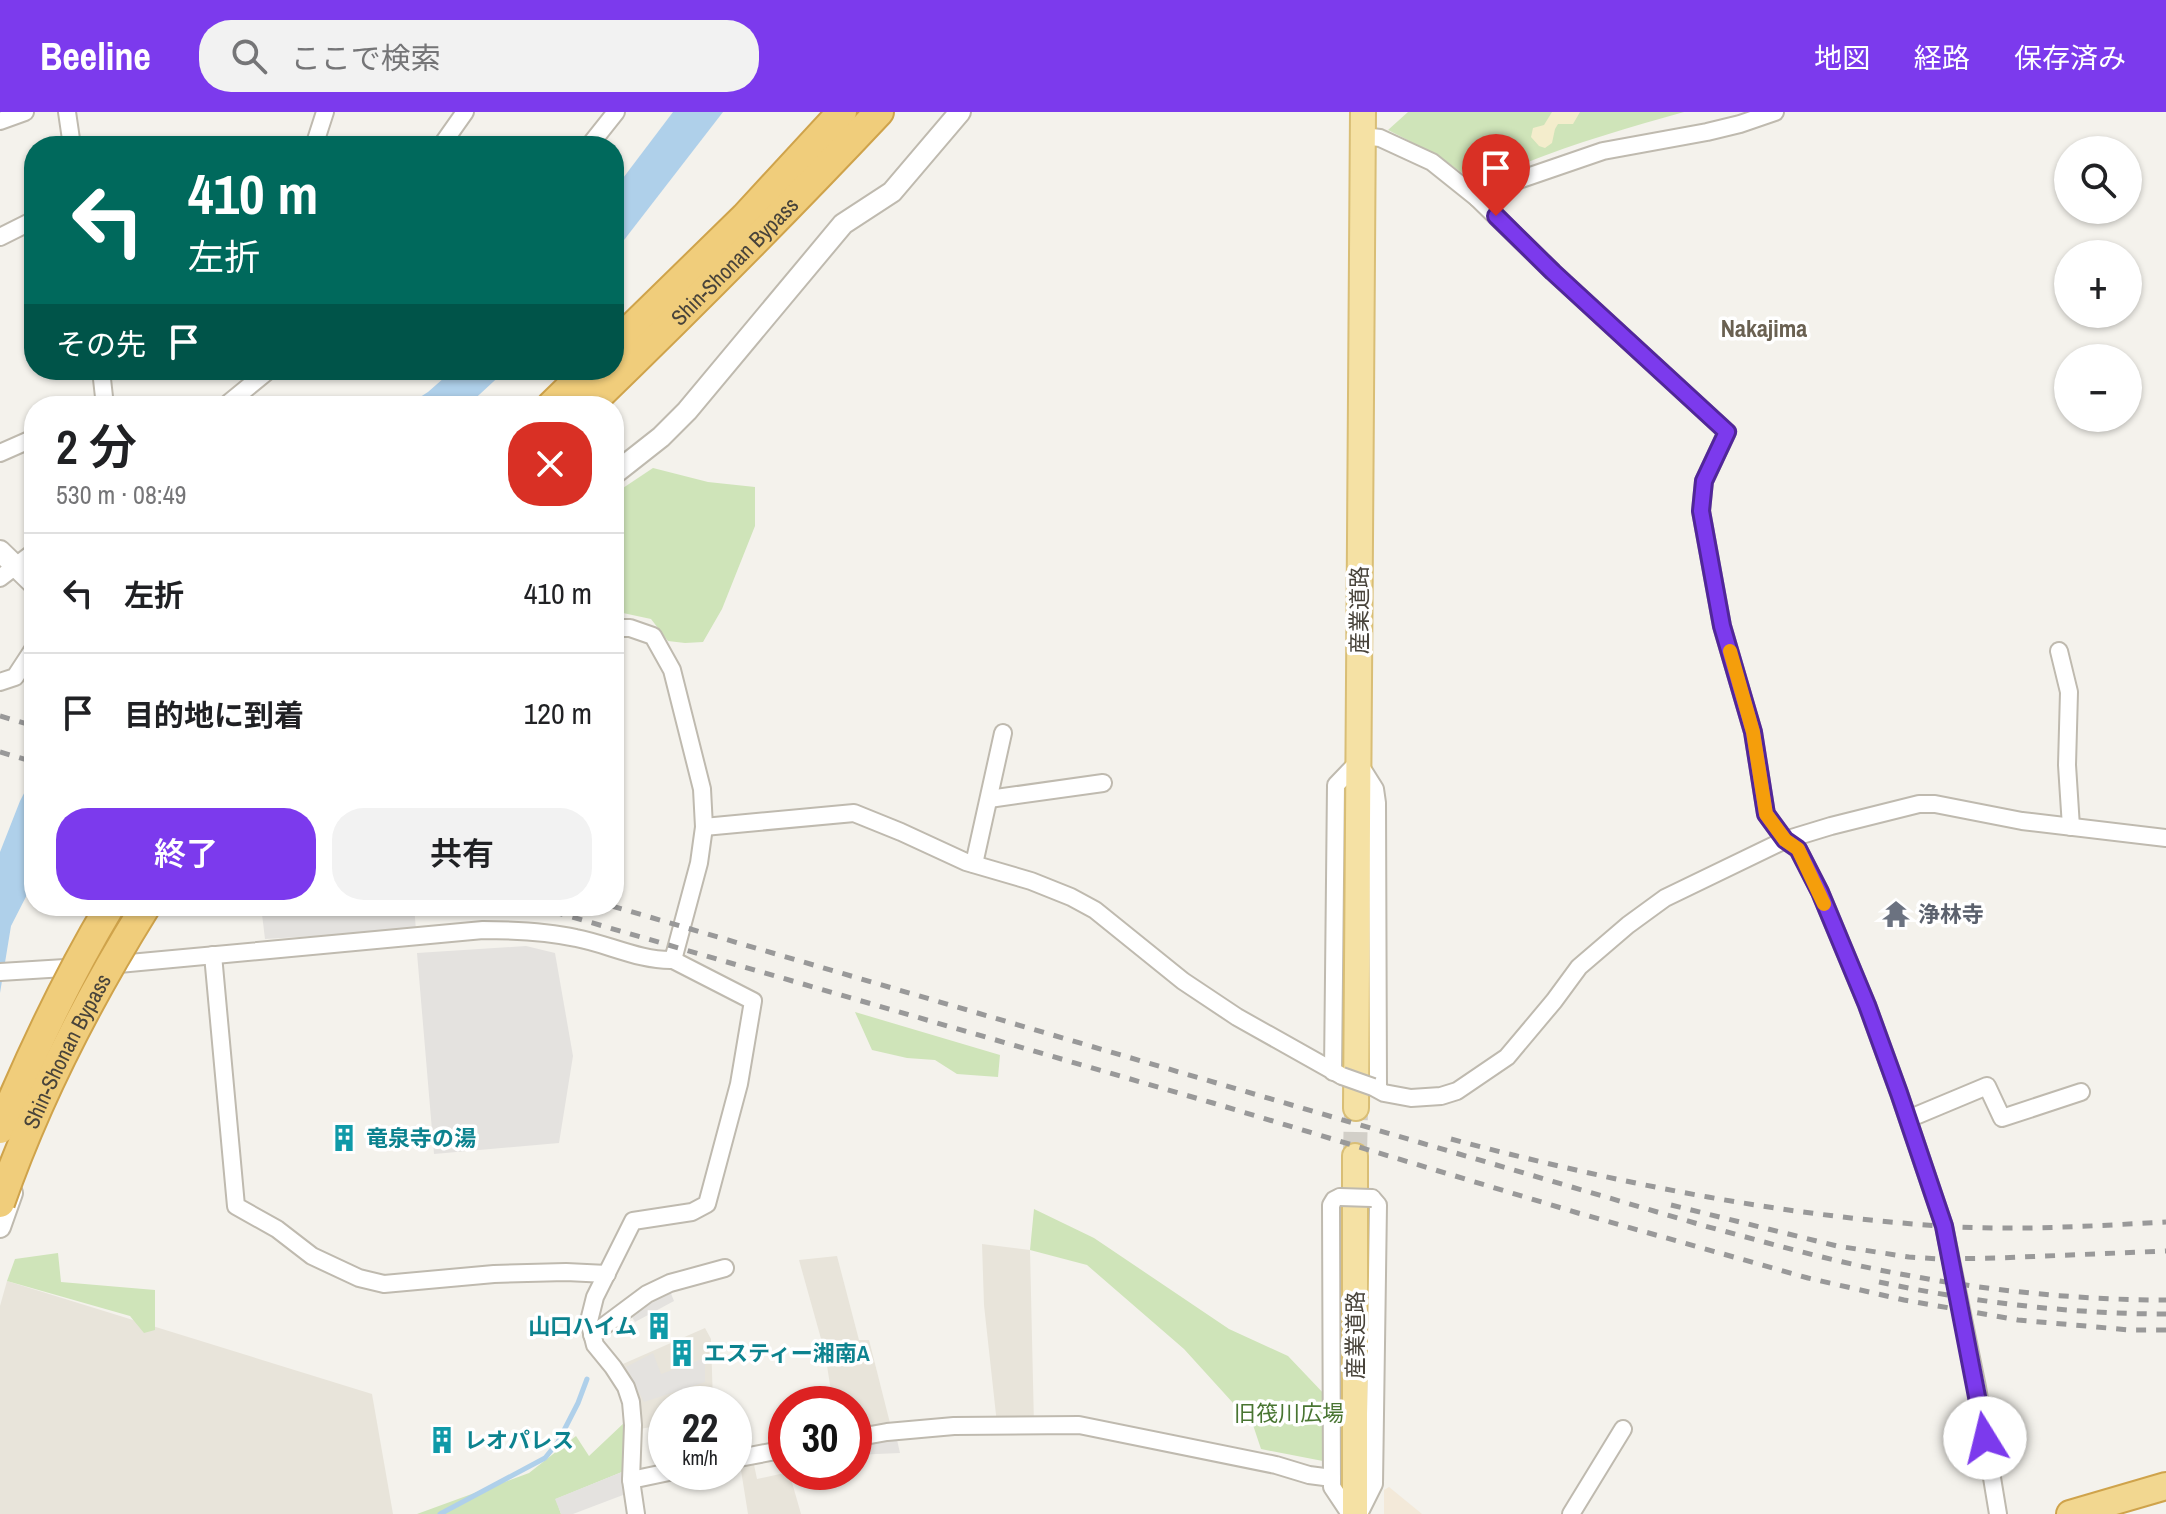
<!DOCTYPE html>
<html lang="ja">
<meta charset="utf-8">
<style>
body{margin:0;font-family:"Archivo Narrow","Noto Sans JP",sans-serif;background:#f2f2f2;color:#202124;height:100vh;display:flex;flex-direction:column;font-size:30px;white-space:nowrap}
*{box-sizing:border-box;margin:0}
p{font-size:26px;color:#757577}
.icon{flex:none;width:44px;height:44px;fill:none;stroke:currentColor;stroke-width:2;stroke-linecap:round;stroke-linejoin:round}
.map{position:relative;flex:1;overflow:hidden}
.side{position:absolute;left:24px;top:284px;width:600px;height:520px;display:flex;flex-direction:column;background:#fff;border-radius:32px;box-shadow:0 2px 6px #0004}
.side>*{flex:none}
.banner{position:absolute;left:24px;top:24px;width:600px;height:244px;border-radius:32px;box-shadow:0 2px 6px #0004;background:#00695c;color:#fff;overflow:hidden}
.fabs{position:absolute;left:2054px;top:24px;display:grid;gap:16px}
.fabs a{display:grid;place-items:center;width:88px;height:88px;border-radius:50%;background:#fff;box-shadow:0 2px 6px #0004;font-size:40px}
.speed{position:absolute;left:648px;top:1274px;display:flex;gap:16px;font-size:40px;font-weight:700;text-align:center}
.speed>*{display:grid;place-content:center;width:104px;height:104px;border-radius:50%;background:#fff;box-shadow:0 2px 6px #0004;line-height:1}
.speed small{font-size:20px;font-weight:400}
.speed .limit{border:12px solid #d22;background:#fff;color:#111}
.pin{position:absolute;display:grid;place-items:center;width:68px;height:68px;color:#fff;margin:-82px -34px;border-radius:50% 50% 50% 0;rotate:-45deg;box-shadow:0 0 8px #0007}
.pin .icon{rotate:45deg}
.me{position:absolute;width:88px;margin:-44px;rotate:351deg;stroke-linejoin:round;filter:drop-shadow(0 0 6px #0008)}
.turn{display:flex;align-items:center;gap:28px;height:168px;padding:0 32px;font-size:36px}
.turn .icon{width:104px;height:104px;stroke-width:2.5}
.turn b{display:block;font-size:56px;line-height:68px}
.then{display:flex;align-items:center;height:76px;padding:0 32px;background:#0003;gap:16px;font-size:30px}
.round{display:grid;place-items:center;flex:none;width:84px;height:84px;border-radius:32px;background:#f2f2f2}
.head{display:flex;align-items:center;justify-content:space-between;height:136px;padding:0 32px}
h1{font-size:48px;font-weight:600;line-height:60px}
.primary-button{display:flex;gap:16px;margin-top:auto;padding:16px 32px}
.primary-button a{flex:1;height:92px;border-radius:32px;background:#7c3aed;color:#fff;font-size:32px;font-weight:600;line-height:92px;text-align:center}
.primary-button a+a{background:#f2f2f2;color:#202124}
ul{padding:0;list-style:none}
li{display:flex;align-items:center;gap:24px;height:120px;padding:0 32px;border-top:2px solid #e0e0e0}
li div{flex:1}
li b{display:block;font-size:30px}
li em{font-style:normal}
header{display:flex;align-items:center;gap:48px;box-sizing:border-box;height:112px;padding:0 40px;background:#7c3aed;color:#fff}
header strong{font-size:38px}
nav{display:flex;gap:44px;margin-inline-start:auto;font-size:28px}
.search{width:560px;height:72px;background:#f2f2f2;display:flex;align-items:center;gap:20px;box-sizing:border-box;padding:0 28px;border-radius:32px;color:#757577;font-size:30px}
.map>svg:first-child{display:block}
.residential{fill:#e8e4da}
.commercial{fill:#f3e9d9}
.green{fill:#cfe4b9}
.sand{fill:#f4edcc}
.parking{fill:#e4e2df}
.water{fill:#afd0ea}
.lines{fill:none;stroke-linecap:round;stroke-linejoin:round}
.stream{stroke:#afd0ea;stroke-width:5}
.primary-tunnel{stroke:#d2cfc8;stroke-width:24;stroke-dasharray:24 12;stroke-linecap:butt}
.minor-casing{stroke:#bfbaaf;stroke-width:20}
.tertiary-casing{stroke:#bfbaaf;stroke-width:24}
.primary-casing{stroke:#d9be75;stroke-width:28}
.trunk-casing{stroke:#cfa34b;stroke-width:30}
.motorway-casing{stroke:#cfa34b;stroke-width:32}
.minor{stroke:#fff;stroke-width:16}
.tertiary{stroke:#fff;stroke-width:20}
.primary{stroke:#f5e1a4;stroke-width:24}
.trunk{stroke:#f2d790;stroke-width:26}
.motorway{stroke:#f0cd7b;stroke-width:28}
.rail{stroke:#999;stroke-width:5;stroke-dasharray:10 10;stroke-linecap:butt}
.minor-bridge-casing{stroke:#bfbaaf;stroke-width:20;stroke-linecap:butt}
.motorway-bridge-casing{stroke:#cfa34b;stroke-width:32;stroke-linecap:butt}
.minor-bridge{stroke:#fff;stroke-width:16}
.motorway-bridge{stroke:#f0cd7b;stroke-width:28}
.route-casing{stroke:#51269a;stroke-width:20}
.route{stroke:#7c3aed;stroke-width:14}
.slow{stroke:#f59e0b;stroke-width:14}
.labels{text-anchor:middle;stroke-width:7;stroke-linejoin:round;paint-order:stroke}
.street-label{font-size:22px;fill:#48433a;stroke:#fff}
.worship-label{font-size:22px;font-weight:bold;fill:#5b616d;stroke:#fff;text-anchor:start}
.culture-label{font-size:22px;font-weight:bold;fill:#0d838f;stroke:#fff;text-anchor:start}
.park-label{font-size:22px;fill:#497532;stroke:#fff}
.neighbourhood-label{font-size:24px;font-weight:bold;fill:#6a6152;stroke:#fff}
</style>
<header>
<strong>Beeline</strong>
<div class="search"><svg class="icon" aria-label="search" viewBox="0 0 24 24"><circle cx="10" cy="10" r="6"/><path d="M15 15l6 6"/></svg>ここで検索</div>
<nav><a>地図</a><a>経路</a><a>保存済み</a></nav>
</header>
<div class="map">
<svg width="2166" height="1402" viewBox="0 0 2166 1402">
<rect width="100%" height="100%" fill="#f4f2ec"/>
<g class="residential">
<polygon points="982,1132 1030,1138 1034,1313 997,1312 984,1193"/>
<polygon points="837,1144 859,1228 869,1228 892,1319 854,1326 854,1292 835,1292 831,1279 825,1241 799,1148"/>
<polygon points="7,1169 372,1282 393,1402 0,1402 0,1194"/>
<polygon points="705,1216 711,1227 713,1292 666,1292 666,1312 635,1318 616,1255"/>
<polygon points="752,1343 757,1367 789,1360 801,1402 748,1402 739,1346"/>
</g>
<polygon class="commercial" points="1389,1375 1422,1402 1384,1402 1384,1378"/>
<g class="green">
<path d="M1408 0H1684C1613 20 1544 40 1477 72L1439 44 1388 18Z"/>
<polygon points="653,356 708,370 755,375 755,414 722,497 703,530 685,531 668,529 651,507 623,501 614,484 614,382"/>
<polygon points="855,900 1000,943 998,965 957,962 935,948 907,946 872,938"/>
<polygon points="1034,1097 1094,1126 1229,1217 1288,1244 1327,1285 1328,1350 1261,1337 1253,1313 1184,1237 1087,1153 1030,1138"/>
<polygon points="58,1141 61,1170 155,1178 155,1218 144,1221 130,1204 7,1169 15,1147"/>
<polygon points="625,1310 622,1360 556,1387 561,1402 417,1402 529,1361 576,1324 589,1344"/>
</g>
<polygon class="sand" points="1552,0 1580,0 1573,12 1558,12 1555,17 1552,31 1545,36 1539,34 1531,25 1533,16 1544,13"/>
<g class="parking">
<polygon points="261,794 414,794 416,818 265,827"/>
<polygon points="526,834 555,841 573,944 559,1031 434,1042 417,841"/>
<polygon points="670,1179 674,1189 635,1210 630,1202 664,1180"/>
<polygon points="653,1241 661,1262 705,1246 705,1270 644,1290 626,1255"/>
<polygon points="895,1319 900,1341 854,1343 854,1326"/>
<polygon points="622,1360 623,1383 573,1402 561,1402 555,1387"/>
</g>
<g class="water">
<polygon points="673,0 723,0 614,141 614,78"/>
<polygon points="453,258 506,258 467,294 406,294 428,280"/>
<polygon points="34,662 34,769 11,814 0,881 0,740 20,689"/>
</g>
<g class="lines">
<polyline class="stream" points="440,1402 545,1346 558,1330 578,1291 587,1267"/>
<polyline class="primary-tunnel" points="1355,1044 1356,996"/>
<g class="minor-casing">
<g id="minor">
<polyline points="67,0 72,34"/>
<polyline points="0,9 25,0"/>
<polyline points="1363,24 1380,26 1432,50 1477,86 1507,72 1603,39 1707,20 1740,12 1775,0"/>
<polyline points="314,34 325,0"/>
<polyline points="441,34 465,0"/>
<polyline points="589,34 616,0"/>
<polyline points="1477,86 1553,160 1727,320 1704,369 1701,399 1722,514 1753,620 1766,702 1785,728 1798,737 1820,780 1867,893 1899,981 1944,1114 1977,1275 1998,1402"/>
<polyline points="0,125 34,108"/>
<polyline points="101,258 105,294"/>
<polyline points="225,294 269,258"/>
<polyline points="0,341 34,326"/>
<polyline points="0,466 34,440"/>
<polyline points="2059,539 2069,580 2067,653 2071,715"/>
<polyline points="0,570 15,565 34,536"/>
<polyline points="989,687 1103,671"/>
<polyline points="704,715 854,701 901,720 966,750 1031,769 1071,785 1095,798 1183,869 1237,905 1342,964"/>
<polyline points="974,752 1003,621"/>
<polyline points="213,843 236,1094 277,1117 312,1144 359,1166 384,1172 494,1162 566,1160 607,1162"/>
<path d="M108 853 483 818C515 818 545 819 576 826 608 832 640 849 673 848L699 751 704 715 702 677 672 558 653 524 630 516H614"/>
<polyline points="0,860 81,855"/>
<polyline points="1333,960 1336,673 1358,650 1375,677 1377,691 1378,976"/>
<polyline points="1373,975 1384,981 1411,986 1441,984 1457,979 1507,945 1554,889 1579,855 1628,813 1665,786 1785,728 1831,714 1919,692 1935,692 2022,709 2166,726"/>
<polyline points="1908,1007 1987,974 2002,1006 2081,980"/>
<polyline points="1340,1085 1334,1088 1331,1093 1332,1375 1350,1402"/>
<polyline points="592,1223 647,1182 670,1171 725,1156"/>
<polyline points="854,1326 887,1320 954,1314 1079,1313 1276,1353 1309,1363 1332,1366"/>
<polyline points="734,1347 786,1337"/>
<polyline points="631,1368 669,1360"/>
<polyline points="636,1402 631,1368 633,1313 631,1290 626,1275 613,1255 595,1233 589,1209 595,1185 633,1109 692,1100 707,1092 739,972 753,889 673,848"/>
<polyline points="1359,1402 1374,1372 1378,1093 1372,1086"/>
<polyline points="1571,1402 1623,1317"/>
</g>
</g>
<g class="tertiary-casing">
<g id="tertiary">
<polyline points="614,362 661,325 687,299 843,112 892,80 960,0"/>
<polyline points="0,439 34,472"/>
<polyline points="0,1115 12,1081"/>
</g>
</g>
<g class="primary-casing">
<g id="primary">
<polyline points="1356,996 1363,0"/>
<polyline points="1355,1044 1355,1402"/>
</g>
</g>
<g class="trunk-casing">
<polyline id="trunk" points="2070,1402 2166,1374"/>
</g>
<g class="motorway-casing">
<g id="motorway">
<polyline points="614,233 745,105 842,0"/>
<polyline points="551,294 588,258"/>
<path id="s1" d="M588 294C687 198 784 101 879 0"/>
</g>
</g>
<use href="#minor" class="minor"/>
<use href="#tertiary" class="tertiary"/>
<use href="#primary" class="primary"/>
<use href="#trunk" class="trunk"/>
<use href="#motorway" class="motorway"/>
<g class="rail">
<polyline points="0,604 34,614"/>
<polyline points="0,640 34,650"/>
<polyline points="534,794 1213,991 1578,1101 1808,1166 1904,1188 2018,1208 2130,1218 2166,1218"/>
<path d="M612 794 1705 1114C1772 1132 1838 1151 1906 1163 1991 1179 2079 1188 2166 1188"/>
<path d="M1451 1027C1613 1070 1774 1103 1941 1114 2016 1119 2092 1114 2166 1110"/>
<polyline points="1671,1093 1837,1134 1909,1145 1939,1147 1998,1146 2166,1139"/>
<path d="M1879 1170C1973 1190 2070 1202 2166 1202"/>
</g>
<g class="minor-bridge-casing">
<g id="minor-bridge">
<polyline points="1342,964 1373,975"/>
<polyline points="1340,1085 1372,1086"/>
</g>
</g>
<g class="motorway-bridge-casing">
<g id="motorway-bridge">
<path d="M0 1017C32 940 67 866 110 794"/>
<path id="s2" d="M0 1091C36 988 88 887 146 794"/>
</g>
</g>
<use href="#minor-bridge" class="minor-bridge"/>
<use href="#motorway-bridge" class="motorway-bridge"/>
</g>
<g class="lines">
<g class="route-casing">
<polyline id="route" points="1496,104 1553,160 1727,320 1704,369 1701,399 1722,514 1753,620 1766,702 1785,728 1798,737 1820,780 1867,893 1899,981 1944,1114 1985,1326"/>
</g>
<use href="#route" class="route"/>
<polyline class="slow" points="1730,539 1753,620 1766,702 1785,728 1798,737 1824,792"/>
</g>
<defs>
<g id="temple-bare" transform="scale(2.16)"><path d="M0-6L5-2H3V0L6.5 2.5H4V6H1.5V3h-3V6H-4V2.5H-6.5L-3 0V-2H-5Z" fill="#6b7280" stroke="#fff" stroke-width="2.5" paint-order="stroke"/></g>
<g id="building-bare" transform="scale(2.16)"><path d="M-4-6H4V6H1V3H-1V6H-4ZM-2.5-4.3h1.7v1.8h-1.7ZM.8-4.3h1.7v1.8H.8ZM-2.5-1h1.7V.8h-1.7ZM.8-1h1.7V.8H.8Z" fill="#0f9aa8" stroke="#fff" stroke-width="2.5" paint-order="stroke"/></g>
</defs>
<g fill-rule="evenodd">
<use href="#temple-bare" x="1896" y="802"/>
<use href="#building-bare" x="344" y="1026"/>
<use href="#building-bare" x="659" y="1214"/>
<use href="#building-bare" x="682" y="1241"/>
<use href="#building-bare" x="442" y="1328"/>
</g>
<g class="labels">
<g class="street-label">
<text dy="8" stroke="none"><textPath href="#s1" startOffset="206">Shin-Shonan Bypass</textPath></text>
<text transform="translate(1359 498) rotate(-90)" y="8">産業道路</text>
<text dy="8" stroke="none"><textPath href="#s2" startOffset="166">Shin-Shonan Bypass</textPath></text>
<text transform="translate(1355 1223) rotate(-90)" y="8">産業道路</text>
</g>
<g class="worship-label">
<text x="1918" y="810">浄林寺</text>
</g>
<g class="culture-label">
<text x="366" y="1034">竜泉寺の湯</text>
<text x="637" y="1222" text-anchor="end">山口ハイム</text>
<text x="704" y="1249">エスティー湘南A</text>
<text x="464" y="1336">レオパレス</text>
</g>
<g class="park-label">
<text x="1289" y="1309">旧筏川広場</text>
</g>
<g class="neighbourhood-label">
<text x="1764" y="225">Nakajima</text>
</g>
</g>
</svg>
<div class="fabs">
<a><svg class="icon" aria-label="search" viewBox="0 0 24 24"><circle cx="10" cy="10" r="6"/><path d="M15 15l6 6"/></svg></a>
<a>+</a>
<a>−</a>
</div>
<div class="speed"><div>22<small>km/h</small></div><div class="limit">30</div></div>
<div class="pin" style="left:1496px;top:104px;background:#d93025"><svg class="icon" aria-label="arrive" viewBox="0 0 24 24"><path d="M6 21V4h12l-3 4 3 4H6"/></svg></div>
<svg class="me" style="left:1985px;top:1326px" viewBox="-20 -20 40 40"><circle r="19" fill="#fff"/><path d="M0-13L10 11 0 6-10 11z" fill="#7c3aed"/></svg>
<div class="banner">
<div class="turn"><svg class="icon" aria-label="left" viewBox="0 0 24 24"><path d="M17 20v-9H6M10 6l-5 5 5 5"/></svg><div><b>410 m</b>左折</div></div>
<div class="then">その先<svg class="icon" aria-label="arrive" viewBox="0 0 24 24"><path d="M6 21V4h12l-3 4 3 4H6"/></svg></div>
</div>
<section class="side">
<div class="head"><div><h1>2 分</h1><p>530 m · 08:49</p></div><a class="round" style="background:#d93025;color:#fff"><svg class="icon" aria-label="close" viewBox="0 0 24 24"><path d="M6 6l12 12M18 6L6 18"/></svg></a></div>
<ul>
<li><svg class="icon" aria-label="left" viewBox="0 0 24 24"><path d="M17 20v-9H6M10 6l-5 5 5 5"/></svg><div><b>左折</b></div><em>410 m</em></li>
<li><svg class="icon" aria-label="arrive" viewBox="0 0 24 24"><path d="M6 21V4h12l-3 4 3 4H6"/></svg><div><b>目的地に到着</b></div><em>120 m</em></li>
</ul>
<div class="primary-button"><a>終了</a><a>共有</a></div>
</section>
</div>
